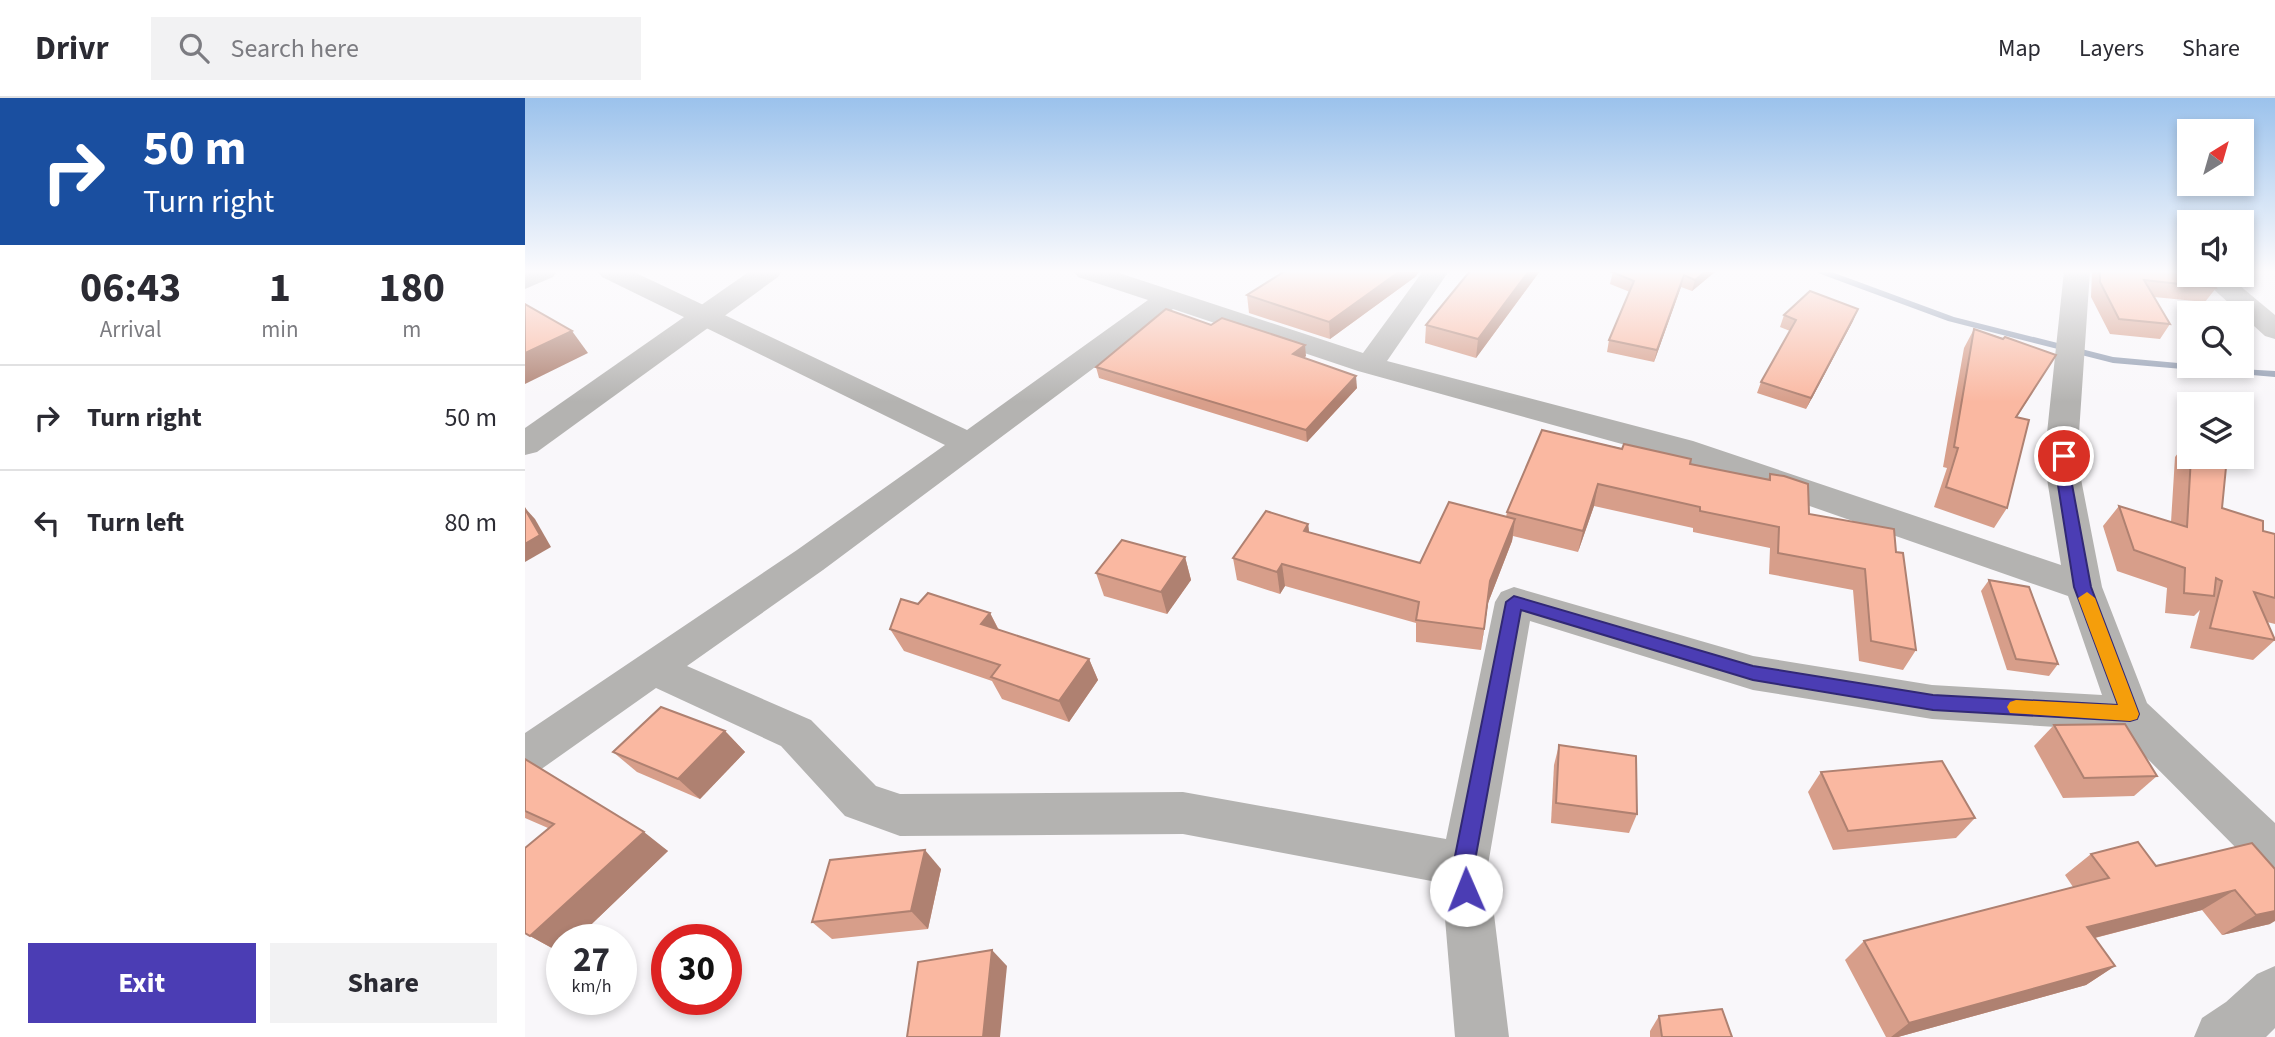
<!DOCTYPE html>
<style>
body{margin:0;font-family:"Source Sans 3",sans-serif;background:#f2f2f3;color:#2b2b33;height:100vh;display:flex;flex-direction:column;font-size:26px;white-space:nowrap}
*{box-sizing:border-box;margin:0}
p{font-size:23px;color:#7c7c81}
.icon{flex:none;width:38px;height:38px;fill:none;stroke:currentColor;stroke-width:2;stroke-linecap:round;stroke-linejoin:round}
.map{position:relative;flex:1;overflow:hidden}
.drawer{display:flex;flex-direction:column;background:#fff;width:525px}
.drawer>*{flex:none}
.hud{background:#1a4fa0;color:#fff;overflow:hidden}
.needle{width:46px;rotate:37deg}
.tools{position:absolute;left:1652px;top:21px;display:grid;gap:14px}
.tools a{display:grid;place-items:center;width:77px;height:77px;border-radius:0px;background:#fff;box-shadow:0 4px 10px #0003;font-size:35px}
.speed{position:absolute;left:21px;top:826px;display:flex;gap:14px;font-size:35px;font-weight:700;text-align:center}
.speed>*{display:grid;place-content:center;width:91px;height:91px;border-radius:50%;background:#fff;box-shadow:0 4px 10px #0003;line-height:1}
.speed small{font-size:18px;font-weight:400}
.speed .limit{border:10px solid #d22;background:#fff;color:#111}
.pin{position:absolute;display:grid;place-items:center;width:60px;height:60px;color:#fff;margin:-30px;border:4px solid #fff;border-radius:50%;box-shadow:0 2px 7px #0007}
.me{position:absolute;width:77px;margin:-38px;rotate:359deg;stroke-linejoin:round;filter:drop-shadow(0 0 5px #0008)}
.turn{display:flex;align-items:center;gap:24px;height:147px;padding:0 28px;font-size:32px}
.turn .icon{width:91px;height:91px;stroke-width:2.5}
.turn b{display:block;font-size:49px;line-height:60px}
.eta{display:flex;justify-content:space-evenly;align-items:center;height:119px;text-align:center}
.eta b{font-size:42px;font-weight:700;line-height:49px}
.button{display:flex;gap:14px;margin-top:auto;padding:14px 28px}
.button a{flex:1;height:80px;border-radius:0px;background:#4b3db4;color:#fff;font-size:28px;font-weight:700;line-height:80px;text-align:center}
.button a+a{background:#f2f2f3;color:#2b2b33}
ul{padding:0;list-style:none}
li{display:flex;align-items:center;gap:21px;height:105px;padding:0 28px;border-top:2px solid #e1e1e2}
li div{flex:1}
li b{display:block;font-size:26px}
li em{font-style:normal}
header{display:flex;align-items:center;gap:42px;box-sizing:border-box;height:98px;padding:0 35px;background:#fff;border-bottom:2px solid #e1e1e2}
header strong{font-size:33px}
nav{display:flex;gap:38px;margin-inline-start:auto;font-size:24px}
.search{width:490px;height:63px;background:#f2f2f3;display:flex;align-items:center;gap:18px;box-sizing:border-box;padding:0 24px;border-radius:0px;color:#7c7c81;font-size:26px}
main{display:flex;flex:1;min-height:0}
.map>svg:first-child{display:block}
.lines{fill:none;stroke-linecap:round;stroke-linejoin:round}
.stream{fill:#939eb2;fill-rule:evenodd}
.minor{fill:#b4b3b1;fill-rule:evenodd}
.tertiary{fill:#b4b3b1;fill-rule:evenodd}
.wall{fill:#d79e8a}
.shaded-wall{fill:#af8171}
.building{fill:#fab8a1;stroke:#af8171;stroke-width:2}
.route{fill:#4b3db4;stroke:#312875;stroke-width:2}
.slow{fill:#f59e0b}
</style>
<header>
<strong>Drivr</strong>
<div class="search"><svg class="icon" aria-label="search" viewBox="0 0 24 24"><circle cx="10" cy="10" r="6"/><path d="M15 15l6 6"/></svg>Search here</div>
<nav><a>Map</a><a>Layers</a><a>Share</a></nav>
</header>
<main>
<section class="drawer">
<div class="hud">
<div class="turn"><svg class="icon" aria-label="right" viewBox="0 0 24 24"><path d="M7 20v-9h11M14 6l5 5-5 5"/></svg><div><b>50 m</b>Turn right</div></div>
</div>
<div class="eta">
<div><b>06:43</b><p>Arrival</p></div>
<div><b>1</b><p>min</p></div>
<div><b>180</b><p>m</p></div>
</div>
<ul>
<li><svg class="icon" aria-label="right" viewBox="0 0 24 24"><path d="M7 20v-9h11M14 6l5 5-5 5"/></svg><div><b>Turn right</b></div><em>50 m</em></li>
<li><svg class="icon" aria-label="left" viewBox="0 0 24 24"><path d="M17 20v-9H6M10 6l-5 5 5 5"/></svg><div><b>Turn left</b></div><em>80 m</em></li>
</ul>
<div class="button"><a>Exit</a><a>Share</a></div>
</section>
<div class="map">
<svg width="1750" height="939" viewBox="0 0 1750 939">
<rect width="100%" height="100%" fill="#f9f7fa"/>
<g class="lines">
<polygon class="stream" points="1292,173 1304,173 1429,219 1588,259 1664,266 1664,268 1750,273 1750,279 1588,265 1423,223 1293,175"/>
<g class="minor">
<polygon points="0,173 32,173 28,179 0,191"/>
<path d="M73 173H107L442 332 623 202 553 179 549 173H588L838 255 898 173H924L862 263 1168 343 1536 467 1522 381V335L1539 173H1565L1554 335 1556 381 1577 489 1622 605 1750 725V778L1733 772 1595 633 1407 621 1228 592 1005 523 963 767 984 939H930L917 785 658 736 375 738 320 718 256 648 131 590 15 672 0 678V635L272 452 420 347 77 179ZM648 211 833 273 1144 359 1543 498 1577 597 1407 587 1228 558 989 489 976 494 970 504 921 741 658 694 375 696 351 688 286 622 162 568 298 472Z"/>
<polygon points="1673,177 1702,177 1750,217 1750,241 1740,238"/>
<polygon points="1750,868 1750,930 1741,939 1669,939 1677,920 1701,904 1732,876"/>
</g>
<polygon class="tertiary" points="225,173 257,173 253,179 12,354 0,357 0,330"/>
</g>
<g class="wall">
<polygon points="760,173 895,173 890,179 805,241 724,215 722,197"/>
<polygon points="1015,173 951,260 900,245 901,227"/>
<polygon points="1088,173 1191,173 1167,193 1156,189 1129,264 1082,254 1084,242 1105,194 1085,186"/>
<polygon points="1567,173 1664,173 1691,190 1680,204 1629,199 1645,226 1635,241 1585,236 1566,199"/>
<polygon points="1259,217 1328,223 1281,311 1232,295 1236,284 1265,233 1255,229"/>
<polygon points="686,227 781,258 779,260 832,290 782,344 574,280 571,269"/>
<polygon points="1449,231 1531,257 1492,319 1482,410 1469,430 1409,409 1422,370 1418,369 1439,250"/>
<polygon points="1017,332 1165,366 1243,381 1245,376 1284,416 1371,454 1391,552 1378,572 1334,563 1328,492 1244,476 1245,450 1168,434 1168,430 1069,408 1053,454 988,438 987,443 963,505 956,552 891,544 891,525 760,488 755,496 712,482 708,460 783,426 784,434 895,465 981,419 982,414"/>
<polygon points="1664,341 1664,359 1702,359 1697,410 1738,433 1750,436 1750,526 1742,524 1750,542 1728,562 1665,550 1675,512 1669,518 1640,515 1642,490 1592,473 1578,428 1594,408 1646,424 1650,359"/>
<polygon points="660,459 666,482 642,516 579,498 571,475"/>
<polygon points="1464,482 1533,566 1524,578 1482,572 1456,493"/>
<polygon points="393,506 465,515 474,532 564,561 573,582 544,624 477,601 467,583 379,553 365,531"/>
<polygon points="1529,627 1632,678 1609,698 1538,700 1509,648"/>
<polygon points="200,633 220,654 175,701 112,674 88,654"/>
<polygon points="1034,647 1112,716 1104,735 1026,725 1029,667"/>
<polygon points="0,661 143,753 50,842 37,842 37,854 36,855 5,838 23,730 0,720"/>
<polygon points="1296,674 1450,720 1431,740 1308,752 1283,694"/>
<polygon points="1727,745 1745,826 1697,837 1677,812 1570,840 1590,868 1561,887 1373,939 1361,939 1320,862 1339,843 1548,789 1540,777 1566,756 1631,768"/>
<polygon points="416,771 403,831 307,841 287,824"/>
<polygon points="1134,918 1207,939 1125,939 1125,933"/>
</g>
<g class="shaded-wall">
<polygon points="875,173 895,173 890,179 805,241 804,224"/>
<polygon points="1004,173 1015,173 951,260 953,241"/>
<polygon points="1181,173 1191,173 1167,193 1170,182"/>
<polygon points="1159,177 1156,189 1129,264 1132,252"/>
<polygon points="1333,211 1328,223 1281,311 1286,300"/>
<polygon points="47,233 63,255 0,286 0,255"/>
<polygon points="780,247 781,258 769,267 768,256"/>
<polygon points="831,278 832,290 782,344 781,332"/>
<polygon points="1073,386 1069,408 1053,454 1058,433"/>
<polygon points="0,410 10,421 26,449 0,464"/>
<polygon points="990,421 987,443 963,505 956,552 965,483"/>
<polygon points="783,426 786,448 779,433"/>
<polygon points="660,459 666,482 642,516 636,494"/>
<polygon points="757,466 760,488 755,496 752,474"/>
<polygon points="465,515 476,537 456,526"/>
<polygon points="564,561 573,582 544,624 534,603"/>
<polygon points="200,633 220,654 175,701 153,681"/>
<polygon points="119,734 143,753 50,842 37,842 37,854 36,855 5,838"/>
<polygon points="400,752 416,771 403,831 386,813"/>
<polygon points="1710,792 1677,812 1534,849 1562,829"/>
<polygon points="1750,813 1750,823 1745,826 1697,837 1731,817"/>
<polygon points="467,852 482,868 475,939 458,939"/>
<polygon points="1590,868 1561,887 1373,939 1366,939 1384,925"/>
</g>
<g class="building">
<polygon points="760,173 875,173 804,224 722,197"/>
<polygon points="945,173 1004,173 953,241 901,227"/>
<polygon points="1088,173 1181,173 1170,182 1159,177 1132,252 1084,242 1109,183 1087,174"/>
<polygon points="1575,173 1664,173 1664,177 1682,177 1691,190 1619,182 1645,226 1594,221 1575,184"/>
<polygon points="1285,193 1333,211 1286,300 1236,284 1271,222 1259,217"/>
<polygon points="0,206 47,233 0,255"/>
<polygon points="641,211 686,227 697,220 780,247 768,256 831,278 781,332 571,269"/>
<polygon points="1449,231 1478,241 1480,239 1531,257 1491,319 1504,322 1482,410 1421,389 1433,350 1429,349"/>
<polygon points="1017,332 1097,351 1099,346 1166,361 1165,366 1245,382 1245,376 1259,378 1283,386 1284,416 1369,431 1371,454 1378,455 1391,552 1346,543 1340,471 1253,455 1254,429 1175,413 1175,409 1073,386 1058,433 982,414"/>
<polygon points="1666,359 1702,359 1697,410 1738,423 1738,433 1750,436 1750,500 1729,494 1750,542 1685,530 1697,483 1691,480 1689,498 1659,495 1660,470 1609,452 1594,408 1662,429"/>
<polygon points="924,404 990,421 965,483 959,531 891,522 894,504 757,466 752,474 708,460 741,413 783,426 779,433 895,465"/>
<polygon points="0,411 15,437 0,446"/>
<polygon points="597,442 660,459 636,494 571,475"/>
<polygon points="1464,482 1504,489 1533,566 1491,561"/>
<polygon points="403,495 465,515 456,526 564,561 534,603 466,579 475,567 365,531 376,501 393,506"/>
<polygon points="136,609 200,633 153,681 88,654"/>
<polygon points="1600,626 1632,678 1559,680 1529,627"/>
<polygon points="1034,647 1111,658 1112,716 1031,705"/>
<polygon points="0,661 119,734 5,838 0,835 0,750 29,726 0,713"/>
<polygon points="1417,663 1450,720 1323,733 1296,674"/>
<polygon points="1613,744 1631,768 1727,745 1750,771 1750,813 1731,817 1710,792 1562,829 1590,868 1384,925 1339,843 1584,780 1566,756"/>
<polygon points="400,752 386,813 287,824 305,762"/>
<polygon points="467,852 458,939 382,939 393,864"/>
<polygon points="1197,911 1207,939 1137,939 1134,918"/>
</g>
<linearGradient id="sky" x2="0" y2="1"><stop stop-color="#9bc2ec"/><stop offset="0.57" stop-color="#fcfbfd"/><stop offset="1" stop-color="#fcfbfd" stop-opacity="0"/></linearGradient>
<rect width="1750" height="304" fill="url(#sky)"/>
<polygon class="route" points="1539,353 1546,358 1546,381 1566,489 1614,616 1612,621 1605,623 1408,612 1228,582 996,512 949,768 952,792 948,799 941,802 934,799 928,768 981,504 989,498 1228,568 1408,597 1593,607 1549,489 1532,381 1532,358"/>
<polygon class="slow" points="1562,494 1570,500 1614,616 1612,621 1605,623 1485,615 1482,609 1485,604 1491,602 1593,607 1553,500"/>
</svg>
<div class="tools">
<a><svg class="needle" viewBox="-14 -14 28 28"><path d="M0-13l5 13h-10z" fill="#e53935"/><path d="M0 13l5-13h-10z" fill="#7c7c81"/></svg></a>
<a><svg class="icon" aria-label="sound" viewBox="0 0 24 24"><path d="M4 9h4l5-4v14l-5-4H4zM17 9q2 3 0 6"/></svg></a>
<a><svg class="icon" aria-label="search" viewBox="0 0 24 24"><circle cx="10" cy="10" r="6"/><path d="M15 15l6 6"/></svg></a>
<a><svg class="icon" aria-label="layers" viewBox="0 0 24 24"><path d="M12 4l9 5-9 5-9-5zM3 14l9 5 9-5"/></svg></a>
</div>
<div class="speed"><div>27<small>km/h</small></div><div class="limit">30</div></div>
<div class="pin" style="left:1539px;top:358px;background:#d93025"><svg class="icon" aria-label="arrive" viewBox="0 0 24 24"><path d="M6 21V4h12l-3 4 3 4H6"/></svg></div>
<svg class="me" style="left:941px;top:792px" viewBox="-20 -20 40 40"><circle r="19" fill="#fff"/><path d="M0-13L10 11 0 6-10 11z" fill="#4b3db4"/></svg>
</div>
</main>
